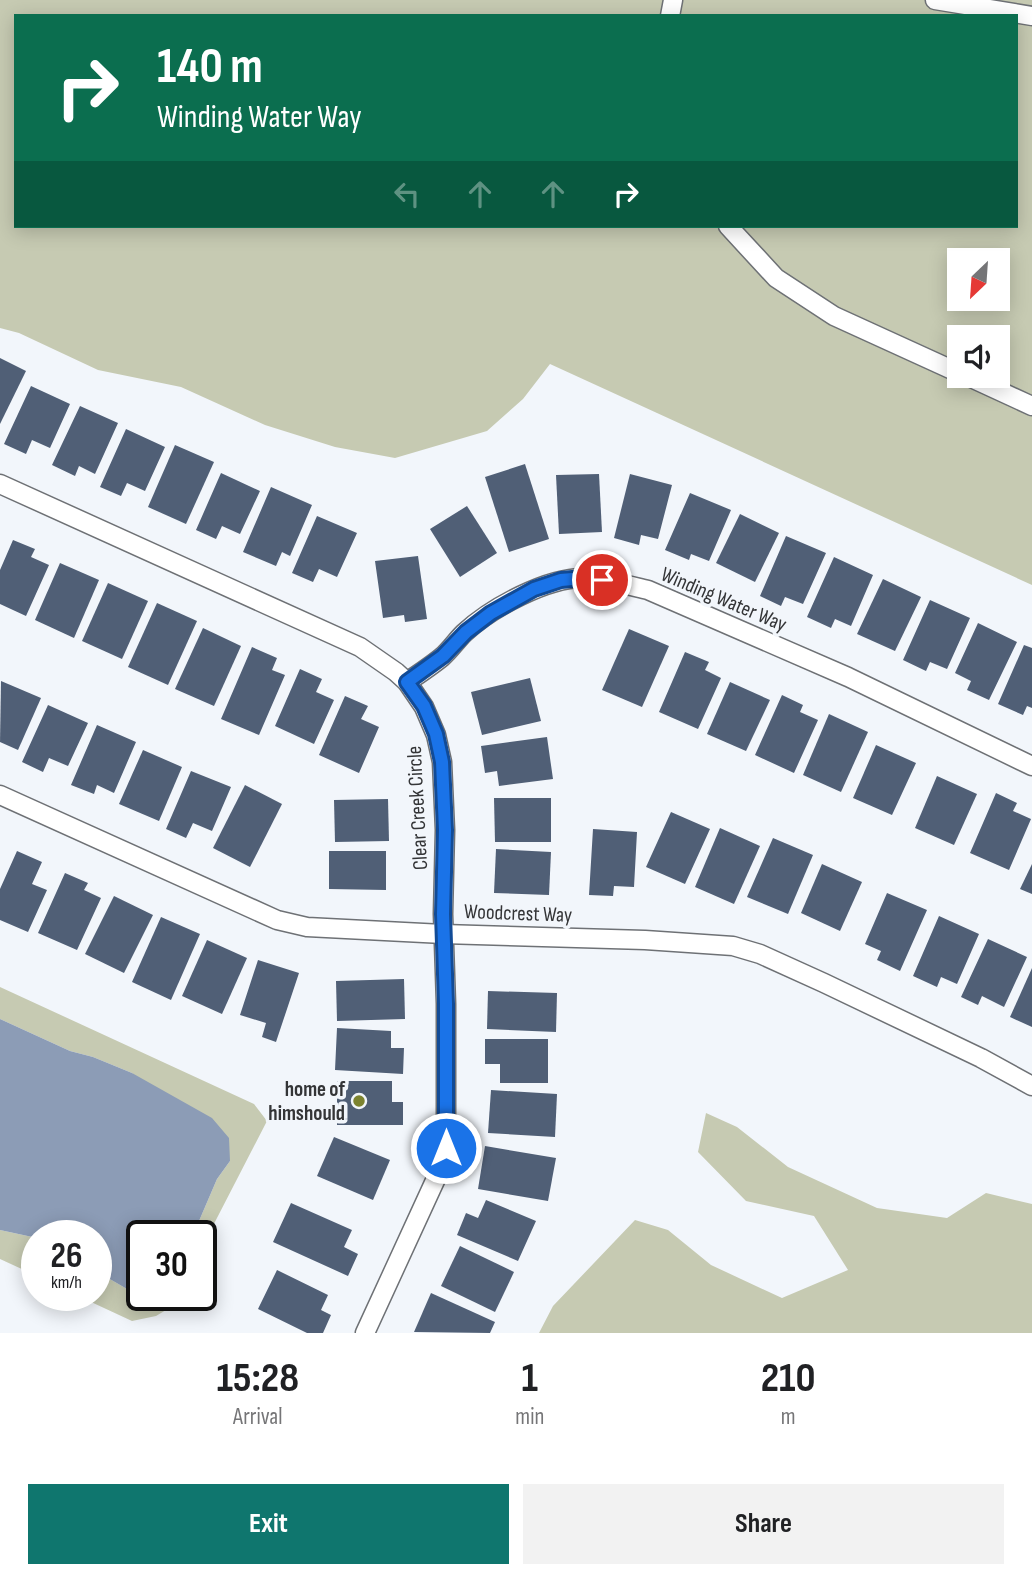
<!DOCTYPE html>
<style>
body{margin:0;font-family:"Sofia Sans Condensed",sans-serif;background:#f2f2f2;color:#202124;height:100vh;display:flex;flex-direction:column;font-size:26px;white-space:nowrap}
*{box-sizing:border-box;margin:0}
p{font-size:23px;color:#757577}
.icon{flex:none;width:38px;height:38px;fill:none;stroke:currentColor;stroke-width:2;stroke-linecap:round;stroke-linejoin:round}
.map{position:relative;height:1333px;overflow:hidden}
.side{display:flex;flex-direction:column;background:#fff;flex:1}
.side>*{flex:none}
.banner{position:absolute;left:14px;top:14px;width:1004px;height:214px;border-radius:0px;box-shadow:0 4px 18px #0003;background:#0b6e4f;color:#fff;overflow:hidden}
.needle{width:46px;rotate:205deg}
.tools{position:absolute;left:947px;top:248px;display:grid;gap:14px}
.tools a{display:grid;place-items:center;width:63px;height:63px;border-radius:0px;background:#fff;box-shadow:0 4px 18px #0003;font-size:35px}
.speed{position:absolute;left:21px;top:1220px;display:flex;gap:14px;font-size:35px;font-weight:700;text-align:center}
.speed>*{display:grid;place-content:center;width:91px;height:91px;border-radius:50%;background:#fff;box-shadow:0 4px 18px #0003;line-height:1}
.speed small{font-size:18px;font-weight:400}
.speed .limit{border:4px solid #111;border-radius:10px;background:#fff;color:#111}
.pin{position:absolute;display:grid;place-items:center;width:60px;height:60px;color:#fff;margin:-30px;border:4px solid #fff;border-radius:50%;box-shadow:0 2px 7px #0007}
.me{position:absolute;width:77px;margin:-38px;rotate:0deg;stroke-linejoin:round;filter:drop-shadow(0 0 5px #0008)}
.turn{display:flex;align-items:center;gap:24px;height:147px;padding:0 28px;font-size:32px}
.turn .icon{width:91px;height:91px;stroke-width:2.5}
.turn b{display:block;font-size:49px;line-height:60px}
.lanes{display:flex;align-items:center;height:66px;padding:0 28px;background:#0003;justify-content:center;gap:35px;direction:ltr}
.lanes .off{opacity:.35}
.eta{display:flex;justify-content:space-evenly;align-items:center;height:119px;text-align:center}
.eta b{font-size:42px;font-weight:700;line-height:49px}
.cta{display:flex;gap:14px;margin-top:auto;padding:14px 28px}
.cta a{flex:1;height:80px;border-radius:0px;background:#0f766e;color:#fff;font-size:28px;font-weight:700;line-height:80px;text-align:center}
.cta a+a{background:#f2f2f2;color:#202124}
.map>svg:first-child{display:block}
.green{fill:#c6cab2;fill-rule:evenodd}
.water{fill:#8c9cb6}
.building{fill:#505f76}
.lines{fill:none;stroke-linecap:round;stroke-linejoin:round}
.minor-casing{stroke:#6e7175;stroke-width:21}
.minor{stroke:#fff;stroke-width:18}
.route-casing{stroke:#114b97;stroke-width:18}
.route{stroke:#1a73e8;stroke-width:12}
.poi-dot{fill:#7c832f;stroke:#f2f6fb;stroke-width:2.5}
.labels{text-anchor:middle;stroke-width:7;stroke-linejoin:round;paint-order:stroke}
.street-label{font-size:21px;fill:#343537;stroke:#f2f6fb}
.poi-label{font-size:21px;font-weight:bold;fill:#343537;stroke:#f2f6fb;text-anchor:end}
</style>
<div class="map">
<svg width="1032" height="1333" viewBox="0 0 1032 1333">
<rect width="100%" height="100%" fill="#f2f6fb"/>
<g class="green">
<path d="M0 0H1032V585L550 364 523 399 487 431 395 458 335 447 265 425 181 387 98 370 19 333 0 328ZM16 16H1017V226H16ZM959 261H998V299H959ZM959 338H998V376H959Z"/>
<polygon points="0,987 254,1104 267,1121 201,1249 201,1236 193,1235 217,1179 230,1161 132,1073 93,1057 70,1051 0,1019"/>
<polygon points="706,1113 737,1127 788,1167 877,1208 947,1218 986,1193 1032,1204 1032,1333 539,1333 553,1306 635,1220 668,1230 711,1265 782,1298 848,1270 814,1216 746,1201 698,1152"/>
<polygon points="0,1230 37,1238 37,1276 0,1259"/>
<polygon points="96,1271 127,1289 142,1288 142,1295 177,1295 171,1307 156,1316 132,1321 76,1295 96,1295"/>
</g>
<polygon class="water" points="0,1019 70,1051 93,1057 132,1073 212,1118 229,1138 230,1161 217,1179 193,1235 142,1236 142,1288 127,1289 96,1271 96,1236 37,1236 37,1238 0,1230"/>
<g class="building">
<polygon points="0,358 26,371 0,424"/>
<polygon points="31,386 70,404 50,448 32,440 26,454 4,444"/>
<polygon points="80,406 118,423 95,474 79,466 75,476 52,465"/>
<polygon points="126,429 165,447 145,491 127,483 121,496 100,487"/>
<polygon points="175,445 214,462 186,524 148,507"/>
<polygon points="525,464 549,539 509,552 485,477"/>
<polygon points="221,473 260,491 240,534 222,526 216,539 196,530"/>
<polygon points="599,474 602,532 559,534 556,475"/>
<polygon points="630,474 672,485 658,539 641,535 639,545 614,538"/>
<polygon points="271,487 312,505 290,556 282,552 276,566 243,552"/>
<polygon points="690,493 731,510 709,561 691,554 689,560 665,550"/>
<polygon points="467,506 497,553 460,577 430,529"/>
<polygon points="740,514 779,533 755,582 716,563"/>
<polygon points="317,516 357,533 337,577 319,569 313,582 292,573"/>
<polygon points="786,536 826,553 803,604 785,597 781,606 760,596"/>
<polygon points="13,540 35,549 31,557 49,565 26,616 0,604 0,570"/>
<polygon points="418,556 427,619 405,622 404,615 383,618 375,561"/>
<polygon points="834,557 873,575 851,626 835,619 831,628 807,617"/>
<polygon points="60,563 99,580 74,638 35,620"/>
<polygon points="883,579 921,597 895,651 857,634"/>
<polygon points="108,583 148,601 122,659 82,641"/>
<polygon points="930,600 970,618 947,669 930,662 926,671 903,660"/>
<polygon points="157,603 197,621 168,685 128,667"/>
<polygon points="978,623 1017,642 989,700 967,690 971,681 955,673"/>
<polygon points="203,628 241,646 214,706 175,689"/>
<polygon points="629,629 669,646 642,707 602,690"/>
<polygon points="1024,645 1032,648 1032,708 1027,706 1023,715 998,704"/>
<polygon points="252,647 277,658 272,670 285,675 259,735 221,719"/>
<polygon points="685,652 709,662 705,670 721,678 698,729 659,712"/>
<polygon points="300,669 322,679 316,692 334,700 314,744 275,726"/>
<polygon points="530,678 541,721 482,735 471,692"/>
<polygon points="1,681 41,698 18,750 0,742"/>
<polygon points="730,682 770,700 746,751 707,734"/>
<polygon points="782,695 803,705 800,712 818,720 794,773 755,755"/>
<polygon points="345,696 368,706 361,719 379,727 359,773 319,755"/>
<polygon points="48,705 88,723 68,766 49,758 43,772 22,762"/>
<polygon points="829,714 868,732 841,792 803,775"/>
<polygon points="97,725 136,742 114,793 97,785 94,794 71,785"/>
<polygon points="547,737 553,779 499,786 497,771 485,773 481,746"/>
<polygon points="876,745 916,763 892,815 853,798"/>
<polygon points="143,750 182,767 159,821 119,804"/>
<polygon points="191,771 231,787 212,831 193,823 186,838 166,829"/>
<polygon points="937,776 977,794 954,845 915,828"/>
<polygon points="245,785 282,804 250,867 213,848"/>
<polygon points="996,793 1017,803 1013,811 1031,819 1009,870 970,853"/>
<polygon points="494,798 551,798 551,842 495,842"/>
<polygon points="388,799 389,841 335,842 334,800"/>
<polygon points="671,812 710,829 685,884 646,867"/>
<polygon points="720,828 760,846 734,904 695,887"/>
<polygon points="593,829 637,832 634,887 614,886 613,896 589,895"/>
<polygon points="773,838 813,855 788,914 747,897"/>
<polygon points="496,849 551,852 549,895 494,893"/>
<polygon points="17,851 42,862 32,884 47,890 28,932 0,920 0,889"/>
<polygon points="329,851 386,851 386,890 329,889"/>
<polygon points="822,864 862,882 840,931 801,913"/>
<polygon points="1032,864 1032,894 1020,889"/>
<polygon points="65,873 88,883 84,890 101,898 77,950 38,933"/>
<polygon points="887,893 927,910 900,971 877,960 881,951 865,944"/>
<polygon points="114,896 153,915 124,973 85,954"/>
<polygon points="939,916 979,934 957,984 941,977 937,987 913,976"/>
<polygon points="161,917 200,934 171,1000 132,982"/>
<polygon points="988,939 1027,957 1004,1007 982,996 978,1005 961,997"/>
<polygon points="207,940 247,958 222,1014 182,996"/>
<polygon points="258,960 299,973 276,1042 262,1037 266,1023 240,1015"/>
<polygon points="1032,968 1032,1027 1010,1017"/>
<polygon points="404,979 405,1019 337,1021 336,981"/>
<polygon points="488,991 557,993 556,1032 487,1029"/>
<polygon points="337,1028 391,1031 391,1048 404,1048 403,1074 335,1070"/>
<polygon points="485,1039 548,1039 548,1083 500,1083 500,1064 485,1064"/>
<polygon points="337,1081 392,1081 392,1102 403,1102 403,1125 337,1125"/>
<polygon points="491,1090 557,1094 555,1137 488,1133"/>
<polygon points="334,1137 390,1160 373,1200 317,1176"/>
<polygon points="485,1146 556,1158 548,1201 478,1189"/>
<polygon points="486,1200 536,1221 518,1261 457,1235 466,1213 478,1218"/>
<polygon points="291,1203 352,1230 344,1247 358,1254 348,1276 273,1242"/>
<polygon points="460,1246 514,1272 495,1312 441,1286"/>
<polygon points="277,1270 328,1295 321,1310 331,1315 323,1333 307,1333 258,1309"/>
<polygon points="431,1293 495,1322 490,1333 414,1332"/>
</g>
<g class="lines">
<g class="minor-casing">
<g id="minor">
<polyline points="935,0 1032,16"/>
<polyline points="670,16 673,0"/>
<polyline points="728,226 776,278 834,316 959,373"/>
<polyline points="967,376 1032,406"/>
<polyline points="0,484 360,647 396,672 407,682 424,707 436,735 442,762 445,830 443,914 446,1004 446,1148 439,1172 365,1333"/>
<path d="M407 682C419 674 431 666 442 657 450 650 456 641 464 633 491 608 547 577 585 578 606 579 627 585 648 590L848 677 1032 766"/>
<polyline points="0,795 277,920 307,927 443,934 645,940 733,946 760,954 824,983 981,1058 1032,1086"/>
</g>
</g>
<use href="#minor" class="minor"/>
</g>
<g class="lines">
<g class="route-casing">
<polyline id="route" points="446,1148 446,1004 443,914 445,830 442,762 436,734 424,706 407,682 443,656 466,632 491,613 534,589 561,580 584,578 602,580"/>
</g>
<use href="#route" class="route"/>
</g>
<circle class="poi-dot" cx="359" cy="1101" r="7"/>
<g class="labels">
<g class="street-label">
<text transform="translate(724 599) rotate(23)" y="7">Winding Water Way</text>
<text transform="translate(417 808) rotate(-93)" y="7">Clear Creek Circle</text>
<text transform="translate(518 913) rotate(2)" y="7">Woodcrest Way</text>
</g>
<g class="poi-label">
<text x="345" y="1096">home of<tspan x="345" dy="24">himshould</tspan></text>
</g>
</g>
</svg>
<div class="tools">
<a><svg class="needle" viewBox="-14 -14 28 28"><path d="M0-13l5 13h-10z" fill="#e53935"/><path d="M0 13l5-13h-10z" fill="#757577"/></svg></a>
<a><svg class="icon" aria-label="sound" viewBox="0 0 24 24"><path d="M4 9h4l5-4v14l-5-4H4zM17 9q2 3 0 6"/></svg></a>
</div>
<div class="speed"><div>26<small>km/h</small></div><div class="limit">30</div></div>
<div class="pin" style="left:602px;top:580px;background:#d93025"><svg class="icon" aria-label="arrive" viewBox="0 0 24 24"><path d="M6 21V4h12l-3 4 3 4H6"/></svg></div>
<svg class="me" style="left:446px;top:1148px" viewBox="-20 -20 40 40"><circle r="17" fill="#1a73e8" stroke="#fff" stroke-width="3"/><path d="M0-11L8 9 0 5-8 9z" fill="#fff"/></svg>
<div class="banner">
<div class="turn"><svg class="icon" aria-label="right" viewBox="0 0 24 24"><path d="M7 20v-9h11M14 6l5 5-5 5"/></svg><div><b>140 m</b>Winding Water Way</div></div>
<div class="lanes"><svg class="icon off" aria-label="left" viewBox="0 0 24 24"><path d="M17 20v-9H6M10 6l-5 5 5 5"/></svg><svg class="icon off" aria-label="ahead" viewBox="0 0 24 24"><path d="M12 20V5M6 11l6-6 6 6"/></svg><svg class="icon off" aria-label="ahead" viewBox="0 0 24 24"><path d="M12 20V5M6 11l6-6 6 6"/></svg><svg class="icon" aria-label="right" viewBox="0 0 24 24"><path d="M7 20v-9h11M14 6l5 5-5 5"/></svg></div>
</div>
</div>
<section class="side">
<div class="eta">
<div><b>15:28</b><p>Arrival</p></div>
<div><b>1</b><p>min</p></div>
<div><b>210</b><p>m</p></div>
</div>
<div class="cta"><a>Exit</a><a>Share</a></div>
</section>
